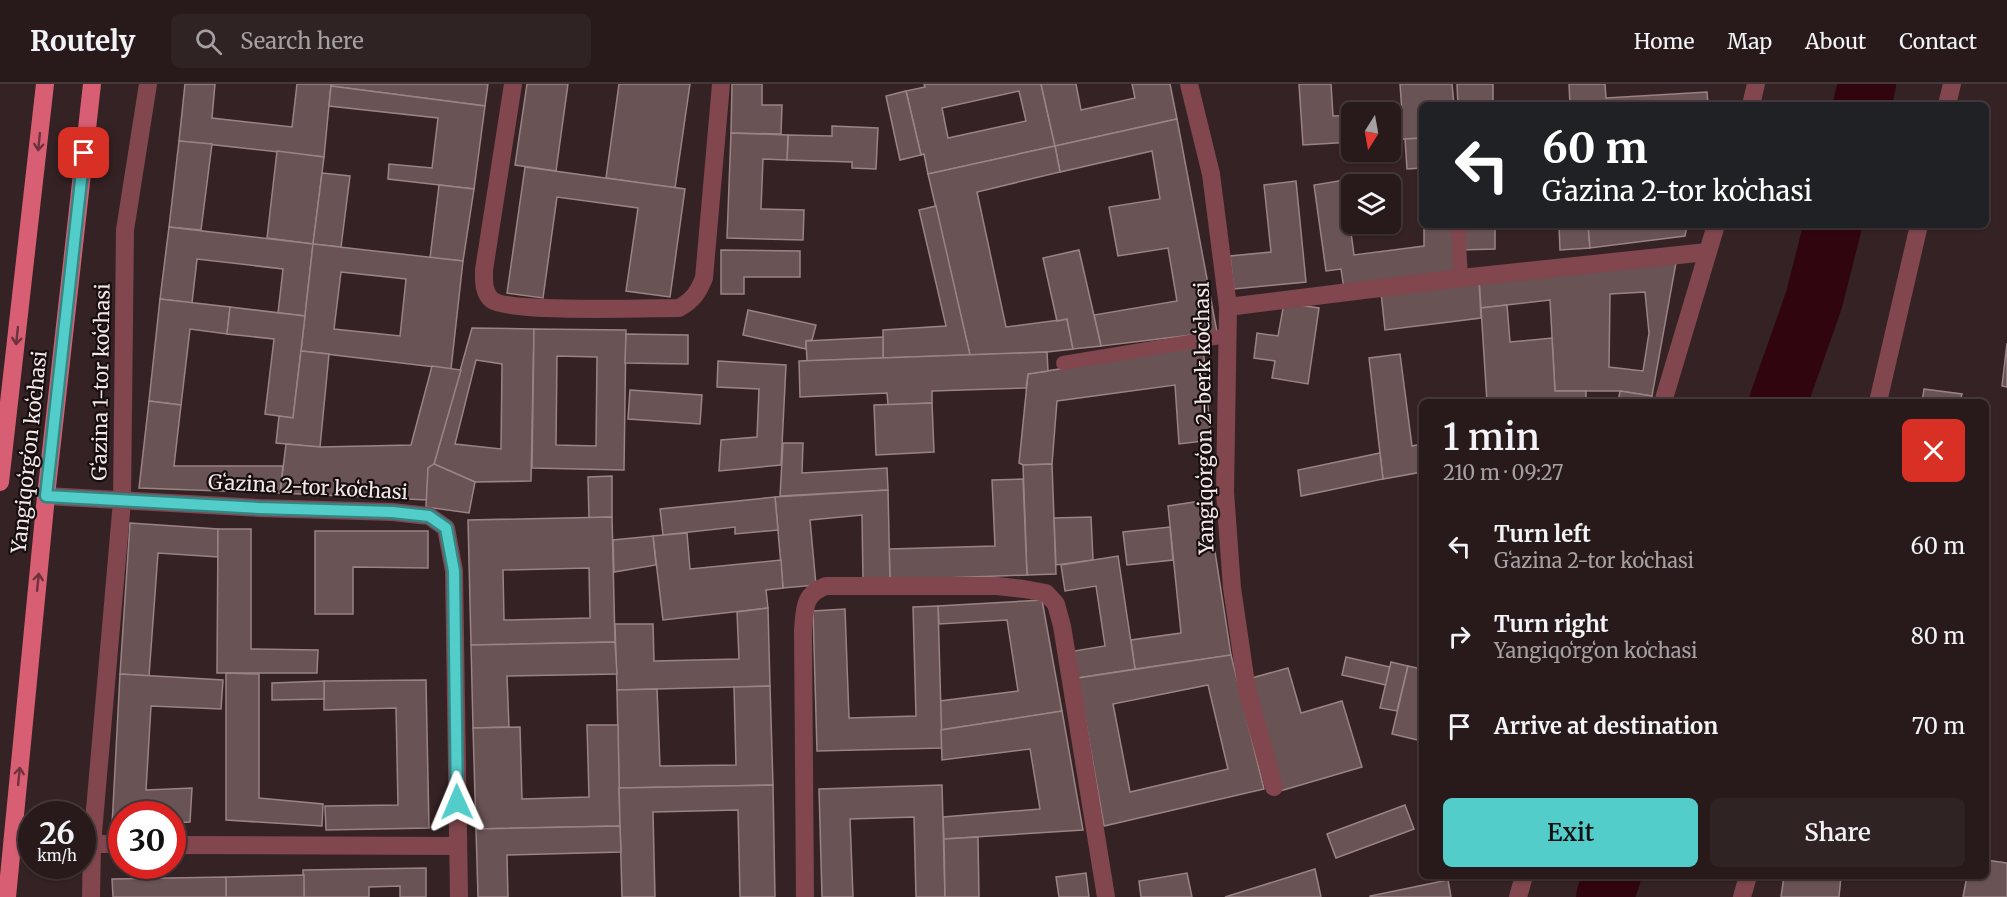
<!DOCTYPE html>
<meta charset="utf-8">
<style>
body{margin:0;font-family:Merriweather,serif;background:#302324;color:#f1f3f6;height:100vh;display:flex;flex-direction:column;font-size:22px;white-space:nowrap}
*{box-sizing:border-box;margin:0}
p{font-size:20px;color:#a5a1a3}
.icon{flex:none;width:33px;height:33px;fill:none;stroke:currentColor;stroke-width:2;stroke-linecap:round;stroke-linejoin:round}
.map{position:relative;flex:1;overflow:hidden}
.drawer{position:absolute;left:1419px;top:315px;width:570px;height:480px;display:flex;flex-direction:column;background:#281a1b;border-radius:9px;box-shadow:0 2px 4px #0004,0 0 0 2px #44383a}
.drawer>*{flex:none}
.banner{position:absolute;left:1419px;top:18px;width:570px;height:126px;border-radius:9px;box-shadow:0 2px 4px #0004,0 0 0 2px #44383a;background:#202124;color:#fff;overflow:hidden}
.needle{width:39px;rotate:191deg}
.tools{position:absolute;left:1341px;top:18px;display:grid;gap:12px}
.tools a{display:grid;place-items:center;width:60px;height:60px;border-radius:9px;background:#281a1b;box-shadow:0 2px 4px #0004,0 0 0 2px #44383a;font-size:30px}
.speed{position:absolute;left:18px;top:717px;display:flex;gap:12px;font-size:30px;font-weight:700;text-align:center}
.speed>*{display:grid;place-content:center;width:78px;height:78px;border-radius:50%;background:#281a1b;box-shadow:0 2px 4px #0004,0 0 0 2px #44383a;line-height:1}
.speed small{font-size:15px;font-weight:400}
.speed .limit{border:9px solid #d22;background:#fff;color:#111}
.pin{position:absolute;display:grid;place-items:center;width:51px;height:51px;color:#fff;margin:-26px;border-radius:12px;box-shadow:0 3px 9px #0006}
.me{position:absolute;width:66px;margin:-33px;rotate:359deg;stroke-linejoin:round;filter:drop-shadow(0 0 4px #0008)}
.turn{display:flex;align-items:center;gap:21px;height:126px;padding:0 24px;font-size:27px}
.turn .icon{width:78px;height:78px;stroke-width:2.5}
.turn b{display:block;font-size:42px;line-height:51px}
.round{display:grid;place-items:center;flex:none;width:63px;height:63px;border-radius:9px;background:#302324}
.overview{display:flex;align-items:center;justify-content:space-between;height:102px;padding:0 24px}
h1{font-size:36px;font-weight:600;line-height:45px}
.primary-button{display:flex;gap:12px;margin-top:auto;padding:12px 24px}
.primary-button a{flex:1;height:69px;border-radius:9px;background:#53cdca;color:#111;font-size:24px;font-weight:600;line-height:69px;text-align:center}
.primary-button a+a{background:#302324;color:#f1f3f6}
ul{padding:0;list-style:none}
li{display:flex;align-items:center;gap:18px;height:90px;padding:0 24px}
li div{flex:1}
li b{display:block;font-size:22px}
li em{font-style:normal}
header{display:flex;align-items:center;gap:36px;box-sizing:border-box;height:84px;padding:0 30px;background:#281a1b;border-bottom:2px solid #44383a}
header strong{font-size:28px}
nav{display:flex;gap:33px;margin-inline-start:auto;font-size:21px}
.search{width:420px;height:54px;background:#302324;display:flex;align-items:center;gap:15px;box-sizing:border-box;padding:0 21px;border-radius:9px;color:#a5a1a3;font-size:22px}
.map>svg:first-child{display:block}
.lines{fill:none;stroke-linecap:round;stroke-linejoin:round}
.river{stroke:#31050e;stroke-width:58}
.building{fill:#695355;stroke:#9b8385;stroke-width:1.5;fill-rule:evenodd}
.lane{stroke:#81464e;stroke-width:14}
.street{stroke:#81464e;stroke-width:18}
.primary{stroke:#d85f73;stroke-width:18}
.oneway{stroke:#6d323c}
.route-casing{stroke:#368583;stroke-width:15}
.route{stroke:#53cdca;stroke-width:10}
.labels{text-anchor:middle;stroke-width:4.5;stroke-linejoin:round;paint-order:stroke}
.street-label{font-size:20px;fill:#f4e7e8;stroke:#160e0f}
</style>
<header>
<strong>Routely</strong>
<div class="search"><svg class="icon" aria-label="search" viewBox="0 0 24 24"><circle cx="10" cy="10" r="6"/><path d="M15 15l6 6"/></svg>Search here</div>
<nav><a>Home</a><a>Map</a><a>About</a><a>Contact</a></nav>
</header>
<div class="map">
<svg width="2007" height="813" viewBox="0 0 2007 813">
<rect width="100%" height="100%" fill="#352224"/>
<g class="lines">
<g class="river">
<polyline points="1862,21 1867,0"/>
<polyline points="1778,318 1814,216 1833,141"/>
<polyline points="1605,813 1612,792"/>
</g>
</g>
<g class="building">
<polygon points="185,0 215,0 212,34 292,43 297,0 331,0 324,73 179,57"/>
<polygon points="331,0 488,0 485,22 331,2"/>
<polygon points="527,0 568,0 556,87 515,81"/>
<polygon points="619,0 690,0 675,104 606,94"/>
<polygon points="732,0 762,0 762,21 782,21 781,50 731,49"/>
<path d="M924 0H1041L1055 62 928 90 924 70 921 71 906 7 925 3ZM1019 7 1026 37 948 54 942 24Z"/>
<polygon points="1041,0 1076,0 1081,26 1135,14 1132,0 1170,0 1177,35 1055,62"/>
<polygon points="1299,0 1331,0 1333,32 1352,31 1352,58 1303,61"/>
<polygon points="1400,0 1452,0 1454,21 1422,21 1422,54 1390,56 1390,29 1402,28"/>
<polygon points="1457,0 1493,0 1493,21 1458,21"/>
<polygon points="1569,0 1605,0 1606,14 1707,8 1708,21 1570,21"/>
<polygon points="331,2 485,22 474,105 388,95 389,80 432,84 438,34 329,22"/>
<polygon points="906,7 921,71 900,76 886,12"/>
<polygon points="1177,35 1217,248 1101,262 1094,231 1177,217 1168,164 1118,172 1109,123 1160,115 1152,67 1060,88 1055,62"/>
<polygon points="832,42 878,44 876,85 852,84 852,78 787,76 788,51 832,52"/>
<polygon points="731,49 788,51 787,76 763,75 761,125 804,126 803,156 727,154"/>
<polygon points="1422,54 1422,84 1407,85 1405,55"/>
<polygon points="179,57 212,60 201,146 169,143"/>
<polygon points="1055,62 1060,88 977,108 1006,243 1067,235 1073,265 1047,268 970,271 928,90"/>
<polygon points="277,67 324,73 313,160 267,154"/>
<polygon points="525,83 685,105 670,213 626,207 638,124 557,113 543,214 507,209"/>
<polygon points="322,89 350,92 341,163 313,160"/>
<polygon points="1344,96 1354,171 1424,162 1424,141 1456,141 1459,189 1344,205 1341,185 1326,187 1314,101"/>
<polygon points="1296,97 1306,198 1234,205 1230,172 1271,168 1264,101"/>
<polygon points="439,101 474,105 463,177 430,174"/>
<polygon points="936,122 970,271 883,274 883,246 946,242 919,126"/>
<polygon points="1460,141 1495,141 1495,165 1460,166"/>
<polygon points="1559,141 1588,141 1590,164 1560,166"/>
<polygon points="1588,141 1687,141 1685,152 1590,164"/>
<polygon points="169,143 313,160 305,232 278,229 283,185 197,175 192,219 160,215"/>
<path d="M313 160 463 177 451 285 301 267ZM341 188 406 195 400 252 334 245Z"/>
<polygon points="721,166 800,167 800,193 744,193 744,210 721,210"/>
<polygon points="1079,166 1101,262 1073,265 1067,235 1057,237 1043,174"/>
<path d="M1677 173 1652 312 1620 307H1555L1550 216 1481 224 1479 196ZM1645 208 1649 249 1643 287 1609 283 1610 210Z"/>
<polygon points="1479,196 1481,234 1385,246 1381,209"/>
<polygon points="160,215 230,223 227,250 190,245 181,321 149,317"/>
<polygon points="1284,219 1319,224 1308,300 1272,294 1275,277 1254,274 1257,249 1278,252"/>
<polygon points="1507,221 1510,258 1552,254 1555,307 1586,307 1586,318 1487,318 1481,224"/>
<polygon points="230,223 305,232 293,334 265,330 274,255 227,250"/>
<polygon points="748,226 816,241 812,256 806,257 806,265 743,251"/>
<path d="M472 244 534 245 531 397 475 398 434 380ZM476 276 502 280 501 365 455 360Z"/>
<path d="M534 245 626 246 624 386 532 384ZM557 272 597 273 596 362 556 361Z"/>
<polygon points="626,250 688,251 688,280 625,279"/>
<polygon points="883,253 883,274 807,277 806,257"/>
<polygon points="2007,259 2007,303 2002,302"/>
<polygon points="1203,262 1211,356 1179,360 1175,301 1057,317 1052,380 1023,381 1019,379 1028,290"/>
<polygon points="301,267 329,270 320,363 276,359 279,332 293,334"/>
<polygon points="1047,268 1048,287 1028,290 1026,304 932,307 932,319 888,321 887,309 800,313 799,277"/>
<polygon points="1400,270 1412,362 1422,360 1422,388 1383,395 1369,274"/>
<polygon points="718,277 786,281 781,381 719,387 721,356 757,353 759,305 717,303"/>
<polygon points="432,282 461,286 434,380 428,384 427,416 280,409 286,360 320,363 411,361"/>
<polygon points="1924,305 1962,310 1960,318 1922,318"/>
<polygon points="630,306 702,311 700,340 628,335"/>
<polygon points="1620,307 1652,312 1651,318 1618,318"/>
<polygon points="149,317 181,321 174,382 283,382 280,409 139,404"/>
<polygon points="932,319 934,368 876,371 874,321"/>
<polygon points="783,359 803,359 802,389 887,384 888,406 780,412"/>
<polygon points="1380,369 1383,395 1301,412 1298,386"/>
<polygon points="434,380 475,398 469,429 426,423 428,384"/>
<polygon points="1052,380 1056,490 1027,491 1023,381"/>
<polygon points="612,392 612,433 589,434 588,393"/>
<polygon points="1023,395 1027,491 890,496 889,465 995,462 992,396"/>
<polygon points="888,406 890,496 863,497 862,431 810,436 816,501 783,504 775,413"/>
<polygon points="775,413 778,446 735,450 735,443 663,451 660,425"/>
<polygon points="1207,416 1231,571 1135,585 1131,556 1181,549 1168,422"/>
<path d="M612 433 615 558 471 561 468 436ZM589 484 590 534 504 536 503 486Z"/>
<polygon points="1091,433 1093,476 1056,481 1054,434"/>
<polygon points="130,439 218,445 218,473 158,469 149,592 120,590"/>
<polygon points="1170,443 1173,476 1127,481 1123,448"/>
<polygon points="218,445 251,445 251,565 318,566 317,589 217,589"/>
<polygon points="315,447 428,447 428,484 353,483 353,530 315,530"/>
<polygon points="687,449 690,485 781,476 783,504 766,506 768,524 663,536 653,452"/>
<polygon points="653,452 656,481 614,488 613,456"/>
<polygon points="1118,472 1135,585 1078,594 1074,567 1105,562 1096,502 1065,507 1061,481"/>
<polygon points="1042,516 1062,627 941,646 940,617 1018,607 1007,536 939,540 938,522"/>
<polygon points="938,522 942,664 817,667 813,527 845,525 849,634 916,632 913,523"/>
<polygon points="768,524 770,602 617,606 615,540 653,540 654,577 739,575 737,528"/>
<polygon points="615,558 617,590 507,592 509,643 473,644 471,561"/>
<path d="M1231 571 1264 705 1104 742 1078 594ZM1208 601 1228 685 1130 708 1113 620Z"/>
<polygon points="1346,573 1390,583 1386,601 1342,591"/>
<polygon points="1391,578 1408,582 1397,627 1380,624"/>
<polygon points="1408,582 1422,585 1422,657 1392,650"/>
<polygon points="1288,584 1301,629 1342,617 1362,683 1280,707 1248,595"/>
<polygon points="226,589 259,590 259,714 323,720 322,742 226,736"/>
<polygon points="120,590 223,596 221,625 151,622 146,706 192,704 190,738 172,739 172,730 122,730 122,742 112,742"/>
<polygon points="426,596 429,744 326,746 325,722 398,721 396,624 324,626 324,597"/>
<polygon points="324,597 324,615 272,616 272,599"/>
<polygon points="770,602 773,701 619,704 617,606 657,605 660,682 736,681 734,603"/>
<polygon points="1062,627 1083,746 944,755 943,733 1040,725 1030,665 942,676 941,646"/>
<polygon points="587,641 618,641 620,742 476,745 473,644 520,643 522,715 589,713"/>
<polygon points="773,701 775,813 740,813 738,726 653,728 655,813 622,813 619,704"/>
<polygon points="942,701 945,813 916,813 914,733 850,735 853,813 822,813 819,705"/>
<polygon points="1405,721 1414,745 1336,774 1327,750"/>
<polygon points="620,742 621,768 507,771 508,813 478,813 476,745"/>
<polygon points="978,753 979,813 945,813 944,755"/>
<polygon points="1986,776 2007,779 2007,813 1963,813 1967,792 1986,792"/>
<polygon points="426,784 426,813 400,813 400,802 369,803 369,813 304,813 303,786"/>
<polygon points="1315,785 1321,813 1225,813"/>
<polygon points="1086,789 1089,813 1059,813 1056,793"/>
<polygon points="1187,789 1192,813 1141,813 1139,797"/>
<polygon points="304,791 304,813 226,813 226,793"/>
<polygon points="1784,792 1841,792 1839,813 1781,813"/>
<polygon points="226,793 226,813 113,813 112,795"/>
<polygon points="1448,796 1451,813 1370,813 1370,812"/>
</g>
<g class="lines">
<g class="lane">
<polyline points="1458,141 1461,194"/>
<polyline points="1063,279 1226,252"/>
</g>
<g class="street">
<path d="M513 0 484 186C484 196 483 209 492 216 509 229 650 224 679 224 693 216 698 209 704 194L721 0"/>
<polyline points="1189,0 1211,90 1228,223 1225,408 1232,504 1247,606 1274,703"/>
<polyline points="1751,21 1756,0"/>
<polyline points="1947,21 1952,0"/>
<polyline points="1228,223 1461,194 1707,168"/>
<polyline points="1663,318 1716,141"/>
<polyline points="1878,318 1919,141"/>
<polyline points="46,412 259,424 392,428 429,432 446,444 454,487 459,813"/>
<polyline points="92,760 122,760"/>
<polyline points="172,761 458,762"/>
<polyline points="91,813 92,760 122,417 125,146 148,0"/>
<path d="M805 813 803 546C805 525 803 510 826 502H997L1024 505 1046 509 1056 520 1062 542 1106 813"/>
<polyline points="1518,813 1524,792"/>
<polyline points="1742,813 1748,792"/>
</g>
<g class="primary">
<polyline points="0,398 45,0"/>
<polyline points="7,813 46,412 92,0"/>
</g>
</g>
<defs><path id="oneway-shaft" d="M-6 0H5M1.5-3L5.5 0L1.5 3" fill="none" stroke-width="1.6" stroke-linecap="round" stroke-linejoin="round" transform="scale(1.5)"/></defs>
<g class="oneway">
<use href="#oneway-shaft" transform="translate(39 58) rotate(96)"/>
<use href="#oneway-shaft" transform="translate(17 252) rotate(96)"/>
<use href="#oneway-shaft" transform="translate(38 498) rotate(-84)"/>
<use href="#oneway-shaft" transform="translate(19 692) rotate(-84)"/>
</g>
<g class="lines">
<g class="route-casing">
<polyline id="route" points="84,69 46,412 259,424 392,428 429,432 446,444 454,487 457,718"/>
</g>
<use href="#route" class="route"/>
</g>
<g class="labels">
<g class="street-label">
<text transform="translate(101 298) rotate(-89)" y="7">Gʻazina 1-tor koʻchasi</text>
<text transform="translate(1204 334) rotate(-91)" y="7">Yangiqoʻrgʻon 2-berk koʻchasi</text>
<text transform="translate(29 368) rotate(-84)" y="7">Yangiqoʻrgʻon koʻchasi</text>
<text transform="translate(308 403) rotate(3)" y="7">Gʻazina 2-tor koʻchasi</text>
</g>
</g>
</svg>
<div class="tools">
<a><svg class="needle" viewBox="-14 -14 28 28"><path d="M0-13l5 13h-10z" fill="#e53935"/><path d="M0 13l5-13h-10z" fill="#a5a1a3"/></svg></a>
<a><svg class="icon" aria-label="layers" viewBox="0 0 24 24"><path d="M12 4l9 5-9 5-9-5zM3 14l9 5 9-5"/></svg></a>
</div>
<div class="speed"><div>26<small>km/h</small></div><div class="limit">30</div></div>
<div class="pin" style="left:84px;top:69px;background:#d93025"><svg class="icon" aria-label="arrive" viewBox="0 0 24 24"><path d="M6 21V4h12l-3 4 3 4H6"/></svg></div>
<svg class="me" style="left:457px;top:718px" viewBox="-20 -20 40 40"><path d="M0-17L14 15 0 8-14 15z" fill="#53cdca" stroke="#fff" stroke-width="4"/></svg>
<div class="banner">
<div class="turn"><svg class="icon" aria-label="left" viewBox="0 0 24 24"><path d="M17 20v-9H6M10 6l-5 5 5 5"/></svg><div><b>60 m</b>Gʻazina 2-tor koʻchasi</div></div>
</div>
<section class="drawer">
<div class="overview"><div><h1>1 min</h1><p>210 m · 09:27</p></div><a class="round" style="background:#d93025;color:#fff"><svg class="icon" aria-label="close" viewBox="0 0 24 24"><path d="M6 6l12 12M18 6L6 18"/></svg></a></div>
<ul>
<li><svg class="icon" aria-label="left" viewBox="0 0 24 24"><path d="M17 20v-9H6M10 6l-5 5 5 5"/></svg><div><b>Turn left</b><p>Gʻazina 2-tor koʻchasi</p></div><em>60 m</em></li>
<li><svg class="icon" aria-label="right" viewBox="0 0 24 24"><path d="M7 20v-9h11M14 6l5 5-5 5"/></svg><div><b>Turn right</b><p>Yangiqoʻrgʻon koʻchasi</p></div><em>80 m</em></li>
<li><svg class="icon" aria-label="arrive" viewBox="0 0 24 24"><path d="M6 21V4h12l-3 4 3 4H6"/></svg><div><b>Arrive at destination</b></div><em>70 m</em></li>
</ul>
<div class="primary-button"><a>Exit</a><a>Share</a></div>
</section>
</div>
